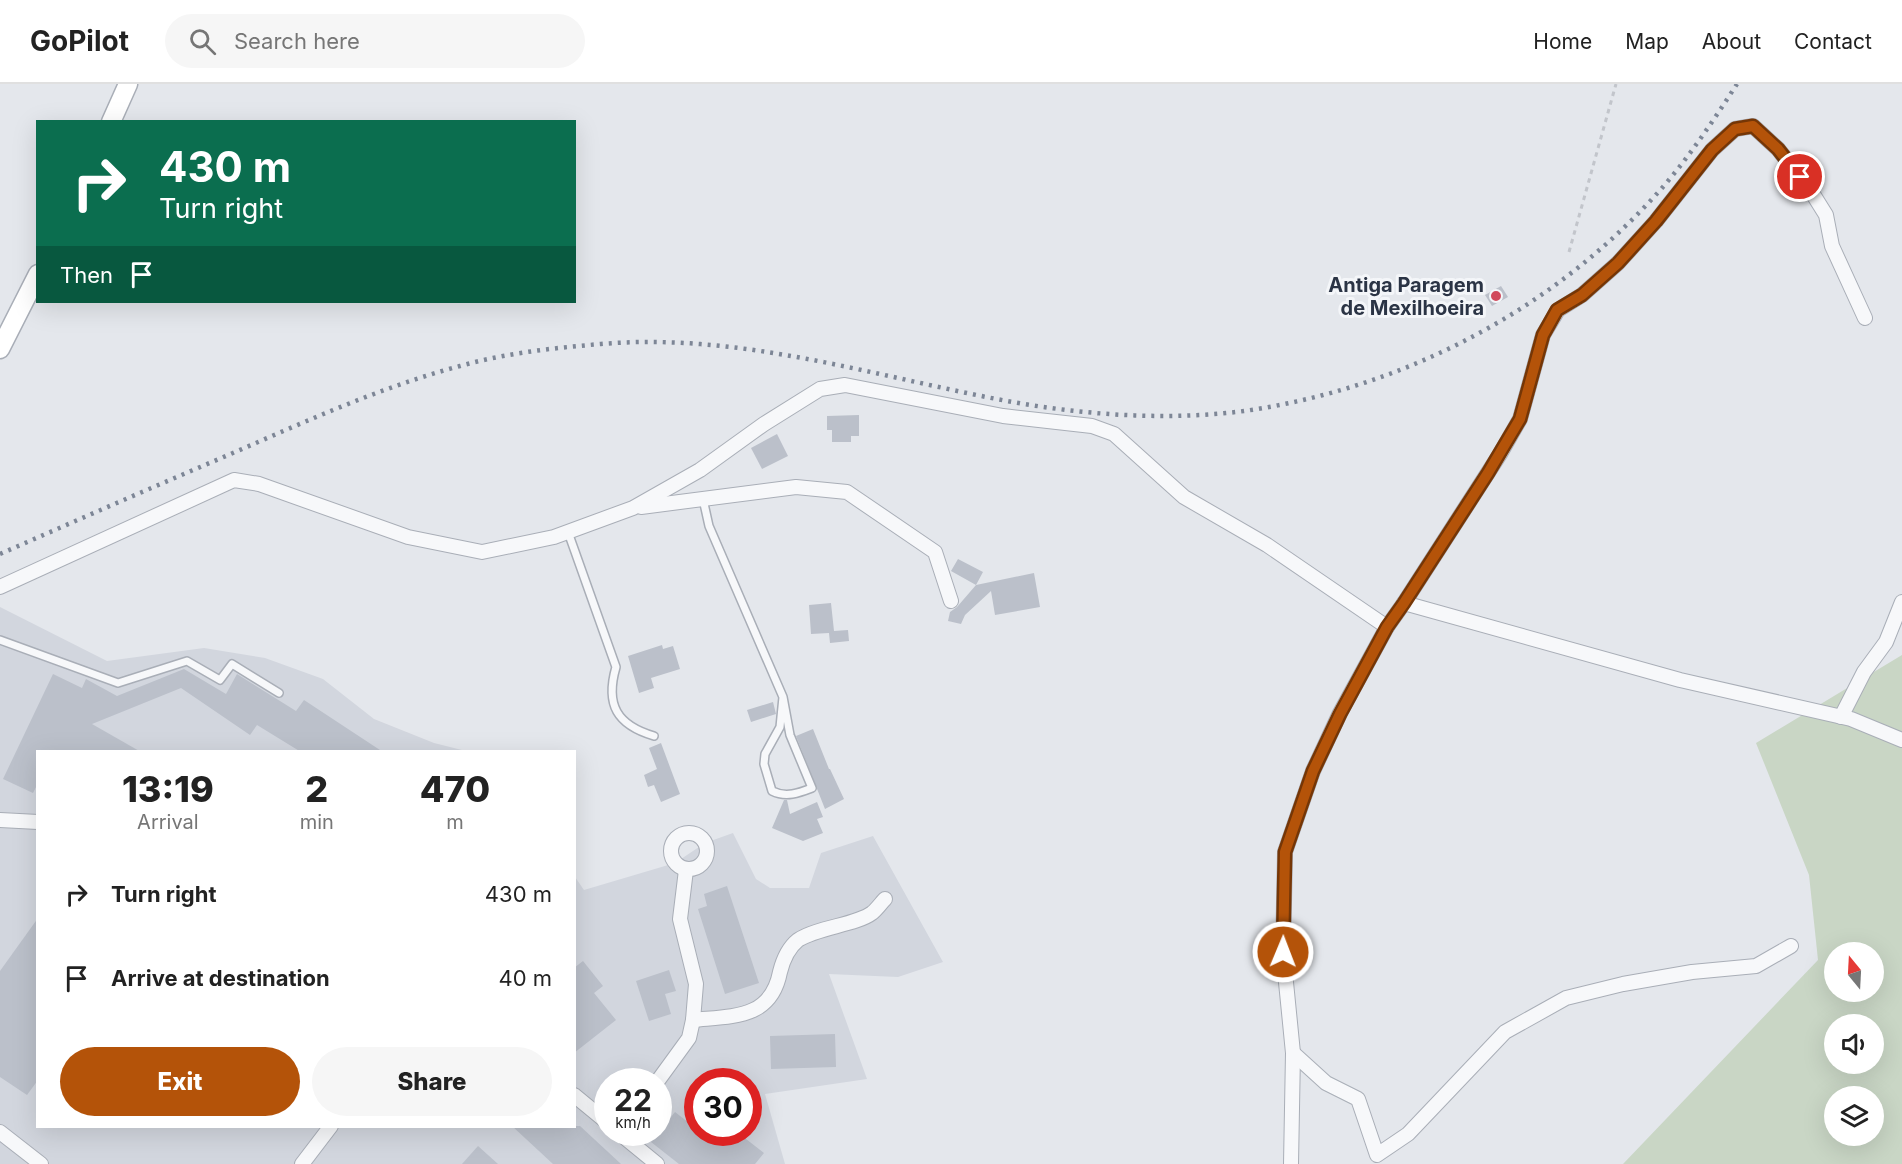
<!DOCTYPE html>
<style>
body{margin:0;font-family:Inter,sans-serif;background:#f6f6f6;color:#222;height:100vh;display:flex;flex-direction:column;font-size:22px;white-space:nowrap}
*{box-sizing:border-box;margin:0}
p{font-size:20px;color:#767676}
.icon{flex:none;width:33px;height:33px;fill:none;stroke:currentColor;stroke-width:2;stroke-linecap:round;stroke-linejoin:round}
.map{position:relative;flex:1;overflow:hidden}
.sheet{position:absolute;left:36px;top:666px;width:540px;height:378px;display:flex;flex-direction:column;background:#fff;border-radius:0px;box-shadow:0 6px 24px #0002}
.sheet>*{flex:none}
.top-card{position:absolute;left:36px;top:36px;width:540px;height:183px;border-radius:0px;box-shadow:0 6px 24px #0002;background:#0b6e4f;color:#fff;overflow:hidden}
.needle{width:39px;rotate:342deg}
.buttons{position:absolute;left:1824px;top:858px;display:grid;gap:12px}
.buttons a{display:grid;place-items:center;width:60px;height:60px;border-radius:50%;background:#fff;box-shadow:0 6px 24px #0002;font-size:30px}
.speed{position:absolute;left:594px;top:984px;display:flex;gap:12px;font-size:30px;font-weight:700;text-align:center}
.speed>*{display:grid;place-content:center;width:78px;height:78px;border-radius:50%;background:#fff;box-shadow:0 6px 24px #0002;line-height:1}
.speed small{font-size:15px;font-weight:400}
.speed .limit{border:9px solid #d22;background:#fff;color:#111}
.pin{position:absolute;display:grid;place-items:center;width:51px;height:51px;color:#fff;margin:-26px;border:3px solid #fff;border-radius:50%;box-shadow:0 2px 6px #0007}
.me{position:absolute;width:66px;margin:-33px;rotate:1deg;stroke-linejoin:round;filter:drop-shadow(0 0 4px #0008)}
.turn{display:flex;align-items:center;gap:21px;height:126px;padding:0 24px;font-size:27px}
.turn .icon{width:78px;height:78px;stroke-width:2.5}
.turn b{display:block;font-size:42px;line-height:51px}
.then{display:flex;align-items:center;height:57px;padding:0 24px;background:#0003;gap:12px;font-size:22px}
.eta{display:flex;justify-content:space-evenly;align-items:center;height:102px;text-align:center}
.eta b{font-size:36px;font-weight:800;line-height:42px}
.cta{display:flex;gap:12px;margin-top:auto;padding:12px 24px}
.cta a{flex:1;height:69px;border-radius:36px;background:#b45309;color:#fff;font-size:24px;font-weight:800;line-height:69px;text-align:center}
.cta a+a{background:#f6f6f6;color:#222}
ul{padding:0;list-style:none}
li{display:flex;align-items:center;gap:18px;height:84px;padding:0 24px}
li div{flex:1}
li b{display:block;font-size:22px}
li em{font-style:normal}
header{display:flex;align-items:center;gap:36px;box-sizing:border-box;height:84px;padding:0 30px;background:#fff;border-bottom:2px solid #e0e0e0}
header strong{font-size:28px}
nav{display:flex;gap:33px;margin-inline-start:auto;font-size:21px}
.search{width:420px;height:54px;background:#f6f6f6;display:flex;align-items:center;gap:15px;box-sizing:border-box;padding:0 21px;border-radius:33px;color:#767676;font-size:22px}
.map>svg:first-child{display:block}
.built{fill:#d2d6de;fill-rule:evenodd}
.green{fill:#c9d6c5;fill-rule:evenodd}
.building{fill:#bbc0ca}
.lines{fill:none;stroke-linecap:round;stroke-linejoin:round}
.lane-casing{stroke:#a9aeb7;stroke-width:10}
.street-casing{stroke:#a9aeb7;stroke-width:16}
.secondary-casing{stroke:#a9aeb7;stroke-width:21}
.path{stroke:#c2c5cb;stroke-width:3;stroke-dasharray:4.5 4.5;stroke-linecap:butt}
.lane{stroke:#f7f8fa;stroke-width:7}
.street{stroke:#f7f8fa;stroke-width:14}
.secondary{stroke:#fff;stroke-width:18}
.rail{stroke:#7d8696;stroke-width:4.5;stroke-dasharray:3 6;stroke-linecap:butt}
.route-casing{stroke:#753606;stroke-width:15}
.route{stroke:#b45309;stroke-width:10}
.poi-dot{fill:#d1495b;stroke:#f4f6f9;stroke-width:2}
.labels{text-anchor:middle;stroke-width:6;stroke-linejoin:round;paint-order:stroke}
.poi-label{font-size:20px;font-weight:bold;fill:#2b3445;stroke:#f4f6f9;text-anchor:end}
</style>
<header>
<strong>GoPilot</strong>
<div class="search"><svg class="icon" aria-label="search" viewBox="0 0 24 24"><circle cx="10" cy="10" r="6"/><path d="M15 15l6 6"/></svg>Search here</div>
<nav><a>Home</a><a>Map</a><a>About</a><a>Contact</a></nav>
</header>
<div class="map">
<svg width="1902" height="1080" viewBox="0 0 1902 1080">
<rect width="100%" height="100%" fill="#e4e7ec"/>
<path class="built" d="M0 523 107 577 204 564 265 574 323 595 374 635 434 659 466 667 38 668V1042H574L575 793 584 806 675 779 705 759 733 749 756 795 770 804H809L821 769 873 752 943 878 898 893 829 890 867 995 765 1010 785 1080H0ZM608 998H658V1048H608ZM698 998H748V1048H698Z"/>
<path class="green" d="M1902 571V1080H1623L1818 876 1809 791 1756 659ZM1834 868H1874V908H1834ZM1834 940H1874V980H1834ZM1834 1012H1874V1052H1834Z"/>
<g class="building">
<polygon points="1501,202 1508,213 1492,222 1485,211"/>
<polygon points="859,331 859,352 851,352 851,358 832,358 832,346 827,346 827,332"/>
<polygon points="777,350 788,372 762,385 751,364"/>
<polygon points="958,475 983,488 976,501 1034,489 1040,523 995,531 991,507 965,531 961,540 948,537 950,528 957,523 976,501 951,487"/>
<polygon points="831,519 834,547 848,546 849,557 830,559 829,549 811,550 809,521"/>
<polygon points="662,561 663,565 673,562 680,585 651,594 654,604 639,609 628,572"/>
<polygon points="184,585 226,610 237,590 296,627 304,616 383,668 301,668 257,641 250,651 181,604 92,640 141,668 38,668 38,699 33,709 3,695 53,590 82,604 86,595 117,612"/>
<polygon points="773,618 776,630 751,638 747,626"/>
<polygon points="813,645 829,685 830,685 844,715 825,725 796,652"/>
<polygon points="661,659 680,710 661,718 654,701 648,703 644,691 657,685 649,664"/>
<polygon points="784,716 787,716 790,730 817,718 823,733 817,735 823,749 803,757 772,744"/>
<polygon points="727,802 759,899 725,910 698,825 707,822 704,810"/>
<polygon points="38,834 38,996 27,1011 0,993 0,887"/>
<polygon points="583,877 603,902 594,909 616,936 574,969 574,884"/>
<polygon points="669,886 676,907 665,910 671,930 649,937 636,897"/>
<polygon points="835,950 836,983 771,985 770,952"/>
<polygon points="675,1028 698,1046 698,1048 737,1048 764,1069 755,1080 679,1080 651,1058"/>
<polygon points="512,1042 580,1042 621,1080 553,1080"/>
<polygon points="478,1062 498,1080 462,1080"/>
</g>
<g class="lines">
<g class="lane-casing">
<g id="lane">
<path d="M703 415 709 442 783 613 780 643 765 670 764 680 772 707C786 714 799 709 812 704L790 651 783 613"/>
<path d="M568 448 616 583C605 621 617 641 654 652"/>
<polyline points="0,556 118,599 187,577 220,596 232,580 279,609"/>
</g>
</g>
<g class="street-casing">
<g id="street">
<polyline points="641,423 796,403 847,408 935,468 951,517"/>
<polyline points="0,503 234,396 259,400 408,453 482,468 554,453 633,424 700,386 764,340 820,305 845,301 1003,332 1092,342 1114,350 1184,413 1267,461 1387,543"/>
<polyline points="1404,519 1680,596 1851,635 1902,656"/>
<polyline points="1841,633 1864,588 1886,558 1902,518"/>
<polyline points="0,736 38,738"/>
<circle cx="689" cy="767" r="18"/>
<path d="M693 936C733 932 771 935 780 888 783 876 788 864 798 856 818 843 856 841 872 829 877 825 881 819 885 815"/>
<polyline points="1293,969 1326,999 1358,1015 1377,1071 1408,1050 1505,948 1566,914 1623,900 1692,888 1756,882 1791,862"/>
<polyline points="657,998 689,954 693,936 696,900 680,835 686,786"/>
<polyline points="574,1011 608,1039"/>
<polyline points="0,1048 41,1080"/>
<polyline points="618,1048 657,1080"/>
<polyline points="302,1080 331,1042"/>
<polyline points="1291,1080 1293,969 1283,868 1285,768 1313,687 1340,629 1387,543 1404,519 1500,370 1520,335 1543,251 1558,226 1582,211 1618,179 1656,137 1712,66 1735,45 1753,42 1778,65 1811,107 1826,131 1832,162 1865,234"/>
</g>
</g>
<g class="secondary-casing">
<g id="secondary">
<polyline points="111,38 128,0"/>
<polyline points="0,265 38,190"/>
</g>
</g>
<polyline class="path" points="1569,168 1616,0"/>
<use href="#lane" class="lane"/>
<use href="#street" class="street"/>
<use href="#secondary" class="secondary"/>
<path class="rail" d="M0 470C73 438 146 406 219 375 298 341 377 304 460 282 506 269 553 264 601 260 739 248 873 292 1007 317 1084 331 1166 337 1244 327 1399 305 1546 230 1652 115 1684 81 1711 40 1737 0"/>
</g>
<g class="lines">
<g class="route-casing">
<polyline id="route" points="1283,868 1285,768 1313,687 1340,630 1387,543 1404,519 1488,389 1520,335 1543,251 1557,226 1582,211 1618,179 1656,137 1712,66 1735,45 1753,42 1778,65 1800,93"/>
</g>
<use href="#route" class="route"/>
</g>
<circle class="poi-dot" cx="1496" cy="212" r="6"/>
<g class="labels">
<g class="poi-label">
<text x="1484" y="208">Antiga Paragem<tspan x="1484" dy="23">de Mexilhoeira</tspan></text>
</g>
</g>
</svg>
<div class="buttons">
<a><svg class="needle" viewBox="-14 -14 28 28"><path d="M0-13l5 13h-10z" fill="#e53935"/><path d="M0 13l5-13h-10z" fill="#767676"/></svg></a>
<a><svg class="icon" aria-label="sound" viewBox="0 0 24 24"><path d="M4 9h4l5-4v14l-5-4H4zM17 9q2 3 0 6"/></svg></a>
<a><svg class="icon" aria-label="layers" viewBox="0 0 24 24"><path d="M12 4l9 5-9 5-9-5zM3 14l9 5 9-5"/></svg></a>
</div>
<div class="speed"><div>22<small>km/h</small></div><div class="limit">30</div></div>
<div class="pin" style="left:1800px;top:93px;background:#d93025"><svg class="icon" aria-label="arrive" viewBox="0 0 24 24"><path d="M6 21V4h12l-3 4 3 4H6"/></svg></div>
<svg class="me" style="left:1283px;top:868px" viewBox="-20 -20 40 40"><circle r="17" fill="#b45309" stroke="#fff" stroke-width="3"/><path d="M0-11L8 9 0 5-8 9z" fill="#fff"/></svg>
<div class="top-card">
<div class="turn"><svg class="icon" aria-label="right" viewBox="0 0 24 24"><path d="M7 20v-9h11M14 6l5 5-5 5"/></svg><div><b>430 m</b>Turn right</div></div>
<div class="then">Then<svg class="icon" aria-label="arrive" viewBox="0 0 24 24"><path d="M6 21V4h12l-3 4 3 4H6"/></svg></div>
</div>
<section class="sheet">
<div class="eta">
<div><b>13:19</b><p>Arrival</p></div>
<div><b>2</b><p>min</p></div>
<div><b>470</b><p>m</p></div>
</div>
<ul>
<li><svg class="icon" aria-label="right" viewBox="0 0 24 24"><path d="M7 20v-9h11M14 6l5 5-5 5"/></svg><div><b>Turn right</b></div><em>430 m</em></li>
<li><svg class="icon" aria-label="arrive" viewBox="0 0 24 24"><path d="M6 21V4h12l-3 4 3 4H6"/></svg><div><b>Arrive at destination</b></div><em>40 m</em></li>
</ul>
<div class="cta"><a>Exit</a><a>Share</a></div>
</section>
</div>
